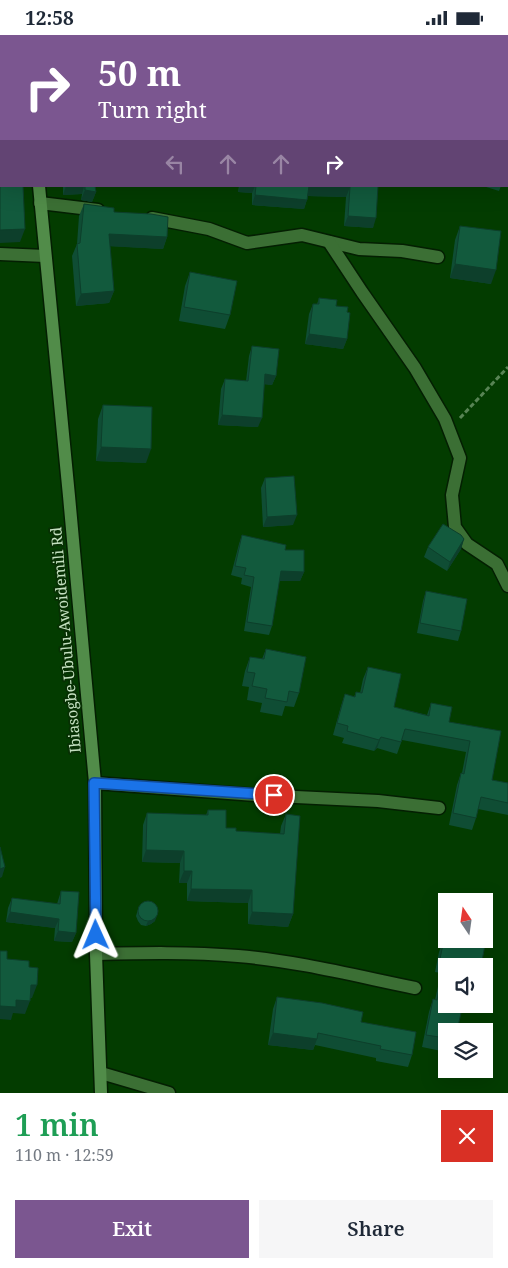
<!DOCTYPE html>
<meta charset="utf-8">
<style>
body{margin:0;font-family:"Noto Serif",serif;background:#f6f6f7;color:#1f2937;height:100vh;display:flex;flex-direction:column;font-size:19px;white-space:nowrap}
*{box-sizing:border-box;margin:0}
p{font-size:16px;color:#747a83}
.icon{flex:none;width:28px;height:28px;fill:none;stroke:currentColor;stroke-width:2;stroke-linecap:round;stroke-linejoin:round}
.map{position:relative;height:1058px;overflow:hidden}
.details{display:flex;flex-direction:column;background:#fff;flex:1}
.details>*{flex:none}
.top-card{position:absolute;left:0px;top:0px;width:509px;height:152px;box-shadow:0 5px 20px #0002;background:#7b5690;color:#fff;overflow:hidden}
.needle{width:32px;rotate:347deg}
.controls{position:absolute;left:438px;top:858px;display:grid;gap:10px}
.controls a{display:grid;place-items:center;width:55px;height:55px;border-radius:0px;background:#fff;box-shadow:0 5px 20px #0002;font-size:25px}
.pin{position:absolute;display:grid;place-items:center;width:42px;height:42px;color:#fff;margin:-21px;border:2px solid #fff;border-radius:50%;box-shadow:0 1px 5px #0007}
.me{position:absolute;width:55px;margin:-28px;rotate:359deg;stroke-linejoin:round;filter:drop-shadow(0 0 4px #0008)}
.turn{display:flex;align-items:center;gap:18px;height:105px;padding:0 15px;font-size:22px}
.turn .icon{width:65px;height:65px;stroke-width:2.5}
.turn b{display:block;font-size:35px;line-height:42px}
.lanes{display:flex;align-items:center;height:48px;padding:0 15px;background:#0003;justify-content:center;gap:25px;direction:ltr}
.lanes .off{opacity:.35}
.round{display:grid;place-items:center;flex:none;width:52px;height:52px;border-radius:0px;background:#f6f6f7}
.headline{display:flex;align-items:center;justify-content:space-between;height:85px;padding:0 15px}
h1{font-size:30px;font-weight:600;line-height:38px;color:#1e9e55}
.primary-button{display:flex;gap:10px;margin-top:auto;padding:10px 15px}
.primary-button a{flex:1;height:58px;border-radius:0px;background:#7b5690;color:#fff;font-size:20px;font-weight:600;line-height:58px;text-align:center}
.primary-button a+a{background:#f6f6f7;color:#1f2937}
.status{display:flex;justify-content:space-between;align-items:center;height:35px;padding:0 25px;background:#fff;direction:ltr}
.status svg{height:14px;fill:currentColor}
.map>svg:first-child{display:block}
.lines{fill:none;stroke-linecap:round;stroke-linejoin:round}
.street-casing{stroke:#041f02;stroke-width:15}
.secondary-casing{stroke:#041f02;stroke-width:15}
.path{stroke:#588454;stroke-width:3;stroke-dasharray:5 2.5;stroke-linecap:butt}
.street{stroke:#3b6f34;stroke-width:12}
.secondary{stroke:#518c49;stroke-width:12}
.wall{fill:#0f4d34}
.shaded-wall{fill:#0d3f2b}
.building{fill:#125a3d;stroke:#0d3f2b}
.route-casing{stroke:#114b97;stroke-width:12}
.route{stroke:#1a73e8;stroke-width:9}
.labels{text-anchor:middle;stroke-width:4;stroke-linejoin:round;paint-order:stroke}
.street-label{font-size:15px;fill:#c4e0c0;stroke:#073003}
</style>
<div class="status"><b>12:58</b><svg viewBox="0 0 49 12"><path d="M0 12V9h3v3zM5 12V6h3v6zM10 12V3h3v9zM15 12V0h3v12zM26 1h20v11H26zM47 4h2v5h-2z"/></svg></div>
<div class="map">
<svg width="508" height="1058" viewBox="0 0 508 1058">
<rect width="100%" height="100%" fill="#033c00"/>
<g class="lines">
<g class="street-casing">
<g id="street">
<polyline points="40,168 98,175"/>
<polyline points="152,183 209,194 247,208 302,200 359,214 402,216 438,222"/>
<polyline points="329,207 362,257 415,333 445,384 460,423 452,460 455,492 467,509 497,529 508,551"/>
<polyline points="0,219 45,221"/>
<polyline points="95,748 255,760 378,766 439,773"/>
<path d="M96 919C143 918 190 917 238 921 297 926 356 941 415 953"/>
<polyline points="101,1038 169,1058"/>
</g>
</g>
<g class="secondary-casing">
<g id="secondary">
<polyline points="19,0 19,1"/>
<polyline points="39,151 69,461 95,748 96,919 101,1058"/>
</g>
</g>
<polyline class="path" points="460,383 508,332"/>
<use href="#street" class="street"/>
<use href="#secondary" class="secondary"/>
</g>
<g class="wall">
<polygon points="63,151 95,151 96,157 92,167 81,165 82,159 63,160"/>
<polygon points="239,151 378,151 373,193 344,191 346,162 308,161 304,174 252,170 252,158 238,157"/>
<polygon points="483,151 501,151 499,156"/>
<polygon points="84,169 114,177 167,202 163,214 110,211 114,256 109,268 76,271 72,221 77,209 79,181"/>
<polygon points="460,191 491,249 450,243 455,205"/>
<polygon points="190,237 230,280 225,294 179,286 185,251"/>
<polygon points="319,263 336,271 347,277 347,304 343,314 305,309 309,279 313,269 317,269"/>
<polygon points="252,311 276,341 272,350 264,349 258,392 218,390 221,354 225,344 246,346 249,321"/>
<polygon points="103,370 146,428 96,426 98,384"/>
<polygon points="265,443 293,490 263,492 261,453"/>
<polygon points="242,500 285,515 304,537 300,546 279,546 272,591 269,600 244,596 251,552 241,549 242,543 231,540 239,509"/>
<polygon points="464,504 461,514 447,536 424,522 428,512"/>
<polygon points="426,556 461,596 458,606 417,598 423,566"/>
<polygon points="266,614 299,658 294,672 285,671 282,681 260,677 262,668 247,665 249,652 242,651 245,636 250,622 262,624"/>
<polygon points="368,632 394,672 427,680 431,668 449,687 501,696 492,745 508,748 508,780 478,774 476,783 472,795 449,790 457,750 461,738 462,738 466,717 402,705 397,719 377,713 374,716 342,708 344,703 333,700 341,671 345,659 354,662 356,657 360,658 363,644"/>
<polygon points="208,775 226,793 236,796 280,799 281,791 286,779 293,879 288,892 248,889 248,868 187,866 187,848 179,848 180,828 142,827 143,790 147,778 206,780"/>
<polygon points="61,856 76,898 72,907 54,906 55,893 6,887 8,873 12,863 57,869"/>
<polygon points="139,871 155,886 151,889 146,891 141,890 138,886 136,881"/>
<polygon points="444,904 449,905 449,904 484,904 446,931 446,1017 422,1012 429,977 433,964 435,965 441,938 435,937 439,917"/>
<polygon points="277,962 361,987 412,1020 408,1032 376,1026 376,1023 315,1010 313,1015 268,1010 273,974"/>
</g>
<g class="shaded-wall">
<rect x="0" y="92" width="1" height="10"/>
<polygon points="66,151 84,151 82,159 63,160"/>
<polygon points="240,151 255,151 252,158 238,157"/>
<polygon points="308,151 350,152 346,162 305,161"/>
<polygon points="85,155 96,157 92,167 81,165"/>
<polygon points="255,160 307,165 304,174 252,170"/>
<polygon points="348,181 376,183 373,193 344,191"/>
<polygon points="25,194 20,207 0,208 0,195"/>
<polygon points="109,199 167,202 163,214 105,211"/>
<polygon points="455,229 496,235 491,249 450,243"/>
<polygon points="114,256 109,268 76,271 81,259"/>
<polygon points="309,299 347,304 343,314 305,309"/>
<polygon points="265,339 276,341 272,350 262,349"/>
<polygon points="222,380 262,383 258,392 218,390"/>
<polygon points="101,412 151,414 146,428 96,426"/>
<polygon points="297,480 293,490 263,492 267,482"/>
<polygon points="464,504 461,514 447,536 450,527"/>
<polygon points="281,536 304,537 300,546 277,546"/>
<polygon points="381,702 377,713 374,716 379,705"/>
<polygon points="146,815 184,816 180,828 142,827"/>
<polygon points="5,832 2,842 0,843 0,834"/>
<polygon points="184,836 192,836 187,848 179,848"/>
<polygon points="191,854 252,855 248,868 187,866"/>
<polygon points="10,877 59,884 55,893 6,887"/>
<polygon points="252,877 293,879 288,892 248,889"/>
<polygon points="157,881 155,886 151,889 146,891 148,886"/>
<polygon points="58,896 76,898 72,907 54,906"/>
<polygon points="31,950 37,950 32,963 26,963"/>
<polygon points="16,965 30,966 25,979 13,978 11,985 0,984 0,971"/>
<polygon points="273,998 317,1004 313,1015 268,1010"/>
</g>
<g class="building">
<rect x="0" y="65" width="1" height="27"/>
<polygon points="0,125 1,125 1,151 23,151 25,194 0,195"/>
<polygon points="85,151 95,151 96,157 85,155"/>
<polygon points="256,151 309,151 307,165 255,160"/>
<polygon points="315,151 378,151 376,183 348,181 350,152"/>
<polygon points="84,169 114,173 114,177 151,179 168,182 167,202 109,199 114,256 81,259 77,209 80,208"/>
<polygon points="460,191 501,196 496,235 455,229"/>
<polygon points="190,237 237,246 230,280 184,272"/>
<polygon points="319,263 337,265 336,271 348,272 347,277 350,278 347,304 309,299 313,269 319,269"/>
<polygon points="252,311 279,314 276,341 265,339 262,383 222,380 225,344 248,346"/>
<polygon points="103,370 152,372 151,414 101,412"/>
<polygon points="294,441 297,480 267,482 265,443"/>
<polygon points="443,489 461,500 464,504 450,527 428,512"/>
<polygon points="242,500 286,510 285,515 304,515 304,537 281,536 272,591 247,587 254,542 244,540 246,533 235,531"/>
<polygon points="426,556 467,564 461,596 420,588"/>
<polygon points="266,614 306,622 299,658 289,656 287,667 265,663 267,654 252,651 255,638 247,637 250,622 264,624"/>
<polygon points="368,632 401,639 394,672 429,681 431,668 452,672 449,687 501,696 492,745 508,748 508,768 481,762 476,783 453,778 461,738 464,739 470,706 405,694 401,707 381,702 379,705 347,696 348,691 337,688 345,659 355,662 356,657 362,658"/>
<polygon points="208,775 226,775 226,793 236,793 236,796 284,799 286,779 300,781 293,879 252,877 252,855 191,854 192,836 184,836 184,816 146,815 147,778 208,780"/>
<polygon points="0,812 5,832 0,834"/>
<polygon points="61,856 79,857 76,898 58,896 59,884 10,877 12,863 60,869"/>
<circle cx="148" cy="876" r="10"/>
<polygon points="484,893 488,894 481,931 446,931 446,969 463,969 457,996 446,996 446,1003 426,1000 433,964 437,965 445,925 440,924 444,904 451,905 451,904 484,904"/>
<polygon points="0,916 7,916 7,924 29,926 29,932 38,933 37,950 31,950 30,966 16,965 16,972 0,971"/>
<polygon points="277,962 322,968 363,977 361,987 416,997 412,1020 380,1014 381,1011 318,998 317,1004 273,998"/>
</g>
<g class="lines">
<g class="route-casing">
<polyline id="route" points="96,900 94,748 274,760"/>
</g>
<use href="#route" class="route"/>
</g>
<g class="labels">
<g class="street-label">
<text transform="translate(66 605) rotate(-95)" y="5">Ibiasogbe-Ubulu-Awoidemili Rd</text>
</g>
</g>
</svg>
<div class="controls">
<a><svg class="needle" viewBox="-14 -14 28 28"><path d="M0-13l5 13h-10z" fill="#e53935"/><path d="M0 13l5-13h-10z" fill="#747a83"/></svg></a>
<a><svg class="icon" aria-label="sound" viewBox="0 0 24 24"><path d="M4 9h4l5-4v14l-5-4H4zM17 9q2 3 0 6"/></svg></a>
<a><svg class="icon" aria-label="layers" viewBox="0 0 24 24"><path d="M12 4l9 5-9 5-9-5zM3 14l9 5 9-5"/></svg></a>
</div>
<div class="pin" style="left:274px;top:760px;background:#d93025"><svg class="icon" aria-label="arrive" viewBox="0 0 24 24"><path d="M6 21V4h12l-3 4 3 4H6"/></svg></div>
<svg class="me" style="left:96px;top:900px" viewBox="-20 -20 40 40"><path d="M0-17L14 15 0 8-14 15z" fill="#1a73e8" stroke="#fff" stroke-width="4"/></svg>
<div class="top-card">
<div class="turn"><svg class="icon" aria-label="right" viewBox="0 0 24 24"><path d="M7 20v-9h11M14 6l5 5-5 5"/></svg><div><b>50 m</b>Turn right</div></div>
<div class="lanes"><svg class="icon off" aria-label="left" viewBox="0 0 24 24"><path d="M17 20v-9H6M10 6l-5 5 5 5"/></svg><svg class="icon off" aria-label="ahead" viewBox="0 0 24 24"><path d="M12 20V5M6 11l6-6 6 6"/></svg><svg class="icon off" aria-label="ahead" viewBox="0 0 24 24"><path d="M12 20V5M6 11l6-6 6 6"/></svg><svg class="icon" aria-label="right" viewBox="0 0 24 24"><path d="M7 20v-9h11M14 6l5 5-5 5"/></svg></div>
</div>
</div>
<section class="details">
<div class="headline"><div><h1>1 min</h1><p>110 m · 12:59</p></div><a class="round" style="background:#d93025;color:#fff"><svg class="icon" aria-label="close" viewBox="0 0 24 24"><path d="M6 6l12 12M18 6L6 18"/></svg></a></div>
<div class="primary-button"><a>Exit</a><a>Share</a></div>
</section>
